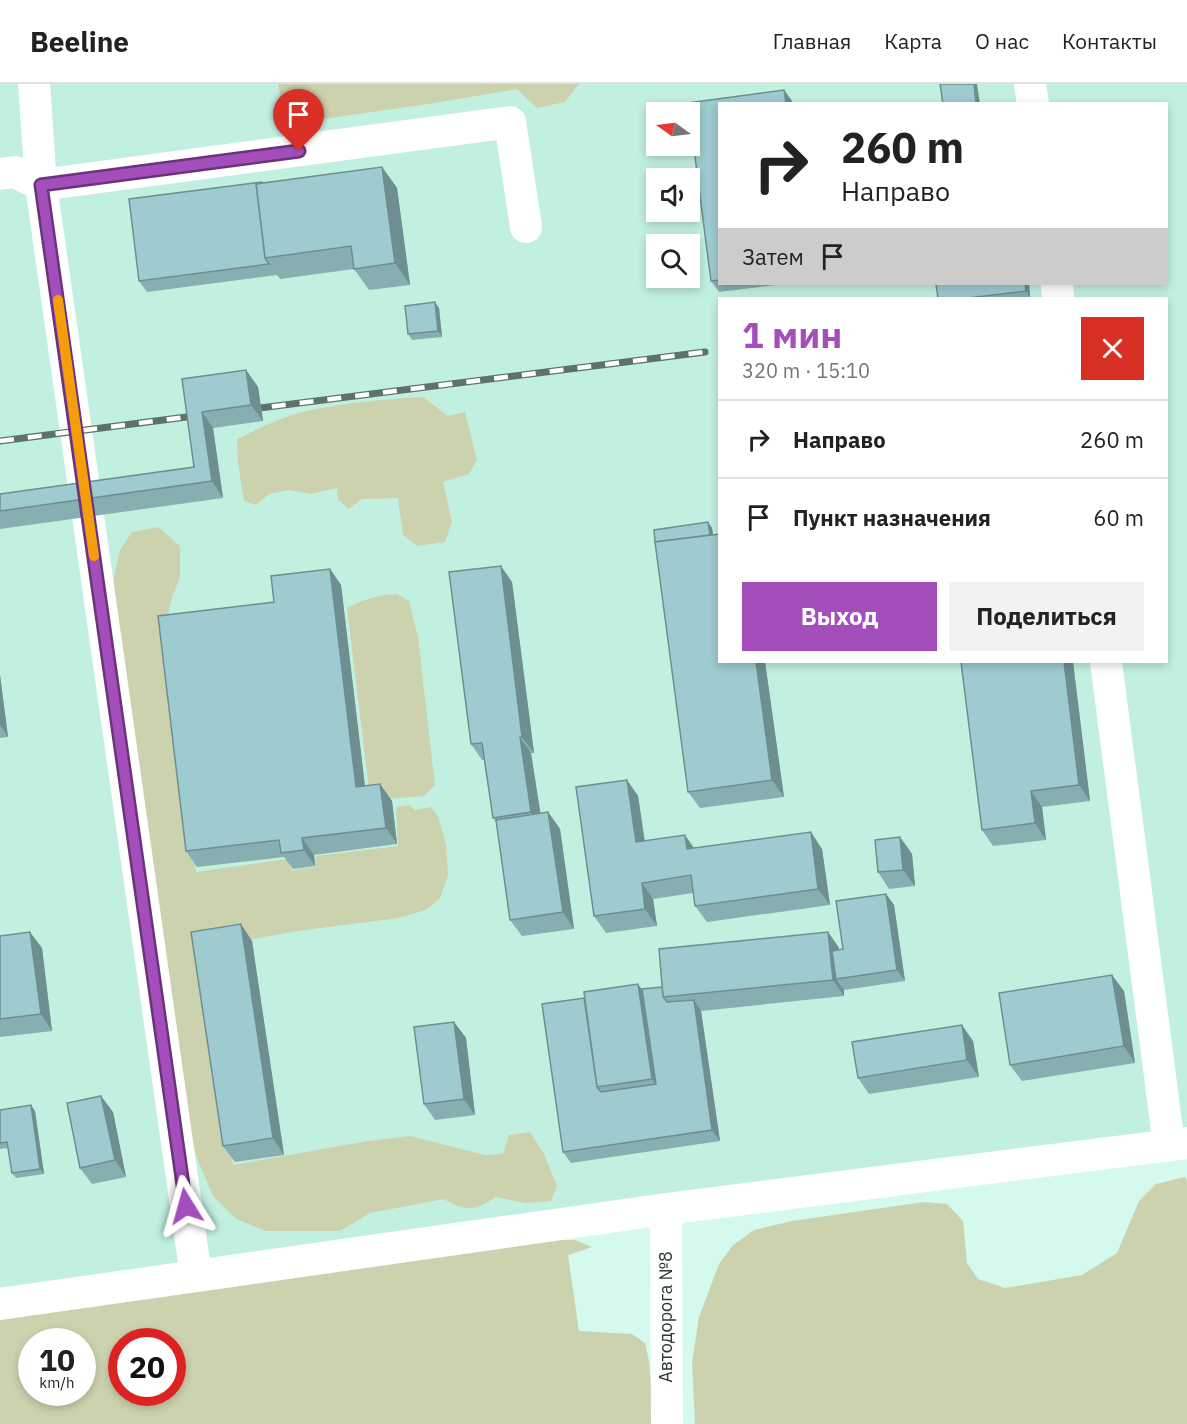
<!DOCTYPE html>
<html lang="ru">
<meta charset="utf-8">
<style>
body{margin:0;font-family:"IBM Plex Sans",sans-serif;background:#f2f2f2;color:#222;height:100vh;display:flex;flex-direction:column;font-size:22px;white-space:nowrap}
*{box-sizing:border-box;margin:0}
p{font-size:20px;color:#767676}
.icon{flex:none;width:33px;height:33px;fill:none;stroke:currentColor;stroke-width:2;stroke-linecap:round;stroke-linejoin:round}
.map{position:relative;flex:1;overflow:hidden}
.drawer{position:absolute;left:718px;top:213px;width:450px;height:366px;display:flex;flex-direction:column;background:#fff;border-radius:0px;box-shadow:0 3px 9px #0003}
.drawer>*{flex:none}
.guide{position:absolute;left:718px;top:18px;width:450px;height:183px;border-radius:0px;box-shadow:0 3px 9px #0003;background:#fff;color:#222;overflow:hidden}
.needle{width:39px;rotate:284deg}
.controls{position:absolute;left:646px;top:18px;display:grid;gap:12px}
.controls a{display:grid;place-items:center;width:54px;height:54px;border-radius:0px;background:#fff;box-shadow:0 3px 9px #0003;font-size:30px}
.speed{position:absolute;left:18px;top:1244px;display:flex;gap:12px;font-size:30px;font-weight:700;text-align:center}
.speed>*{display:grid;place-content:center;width:78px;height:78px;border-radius:50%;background:#fff;box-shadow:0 3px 9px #0003;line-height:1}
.speed small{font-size:15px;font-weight:400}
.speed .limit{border:9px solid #d22;background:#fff;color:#111}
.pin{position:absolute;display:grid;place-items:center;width:51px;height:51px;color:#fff;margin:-62px -26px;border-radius:50% 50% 50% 0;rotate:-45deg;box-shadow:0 0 6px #0007}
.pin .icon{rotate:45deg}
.me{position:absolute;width:66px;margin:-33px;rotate:352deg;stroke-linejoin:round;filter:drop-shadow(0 0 4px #0008)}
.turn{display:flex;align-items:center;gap:21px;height:126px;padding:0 24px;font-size:27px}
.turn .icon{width:78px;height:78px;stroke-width:2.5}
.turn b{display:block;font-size:42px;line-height:51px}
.then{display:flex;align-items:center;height:57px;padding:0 24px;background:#0003;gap:12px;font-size:22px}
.round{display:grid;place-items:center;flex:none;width:63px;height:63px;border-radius:0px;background:#f2f2f2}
.summary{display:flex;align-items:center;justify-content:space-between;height:102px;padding:0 24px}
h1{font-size:36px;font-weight:800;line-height:45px;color:#a44ebb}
.primary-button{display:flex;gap:12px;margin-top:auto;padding:12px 24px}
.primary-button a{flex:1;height:69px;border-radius:0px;background:#a44ebb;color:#fff;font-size:24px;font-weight:800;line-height:69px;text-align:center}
.primary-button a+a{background:#f2f2f2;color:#222}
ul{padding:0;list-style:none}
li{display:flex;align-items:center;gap:18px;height:78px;padding:0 24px;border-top:2px solid #e0e0e0}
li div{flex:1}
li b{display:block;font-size:22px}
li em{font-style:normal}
header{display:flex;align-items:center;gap:36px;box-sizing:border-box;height:84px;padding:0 30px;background:#fff;border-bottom:2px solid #e0e0e0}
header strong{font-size:28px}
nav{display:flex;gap:33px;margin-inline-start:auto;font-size:21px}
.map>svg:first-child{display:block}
.built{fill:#c2f0e0;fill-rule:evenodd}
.green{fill:#ccd2ae;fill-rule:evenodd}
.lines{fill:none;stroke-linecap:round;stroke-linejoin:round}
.minor{stroke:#fff;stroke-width:32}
.rail-casing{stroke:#5c726b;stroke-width:7}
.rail{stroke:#fdfdfd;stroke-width:4.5;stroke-dasharray:14;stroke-linecap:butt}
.wall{fill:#87afb2}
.shaded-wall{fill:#6e8e91}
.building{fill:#9dcbcf;stroke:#6e8e91;stroke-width:1.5}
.route-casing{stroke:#6b337a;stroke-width:15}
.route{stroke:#a44ebb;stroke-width:10}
.slow{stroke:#f59e0b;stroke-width:10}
.labels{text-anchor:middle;stroke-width:6;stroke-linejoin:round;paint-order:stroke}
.street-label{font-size:18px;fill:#293833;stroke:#fdfdfd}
</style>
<header>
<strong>Beeline</strong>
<nav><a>Главная</a><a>Карта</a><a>О нас</a><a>Контакты</a></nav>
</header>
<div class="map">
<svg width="1187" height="1340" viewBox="0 0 1187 1340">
<rect width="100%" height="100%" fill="#d4faed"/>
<path class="built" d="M0 0H1187V1060L0 1228ZM720 20H1167V200H720ZM657 28H690V62H657ZM657 94H690V128H657ZM657 160H690V194H657ZM720 214H1167V578H720Z"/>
<g class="green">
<polygon points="278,0 579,0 565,18 537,24 517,5 435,19 302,38 285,29"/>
<path d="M423 313 448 332 465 328 477 376 469 390 443 398 452 438 445 458 417 462 403 451 398 414 362 415 349 425 338 416 337 404 311 410 289 406 269 410 256 421 244 417 238 379 237 355C257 345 279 334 302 328 341 319 383 315 423 313Z"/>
<path d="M158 443 180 462V494L172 513 165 548 196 788 287 775 292 786 315 783 316 772 398 762 396 723 410 721 414 726 431 723 438 732 446 760 448 791 440 814 426 826 399 834 305 846 200 864 233 1081 368 1057 410 1052 485 1071 503 1070 509 1051 530 1048 544 1070 557 1102 551 1117 525 1119 496 1113C475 1127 465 1128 444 1115L370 1129 340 1147H266L236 1135 213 1112 199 1079 187 1043 110 512 120 466 132 448Z"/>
<path d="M397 510 409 517 418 553 435 701 424 712 375 716 370 714 347 524C364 515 378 511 397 510Z"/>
<polygon points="1185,1093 1187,1096 1187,1340 695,1340 692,1279 699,1233 719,1180 733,1161 754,1146 792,1137 924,1118 947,1120 963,1137 967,1179 978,1195 1005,1204 1082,1191 1117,1169 1139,1117 1156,1100"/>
<path d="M539 1156H575L592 1163 568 1171 579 1247 632 1250 645 1259 649 1277 654 1340H0V1233ZM32 1257H82V1308H32ZM122 1257H172V1308H122Z"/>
</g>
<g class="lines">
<g class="minor">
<polyline points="1030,0 1033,20"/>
<polyline points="0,90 15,88 41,101 34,0"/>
<polyline points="1057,200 1058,214"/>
<polyline points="1106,578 1169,1061"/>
<polyline points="666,1125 667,1340"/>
<polyline points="196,1192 41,101 510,38 526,143"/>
<polyline points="0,1220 666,1125 1187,1059"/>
</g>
<g class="rail-casing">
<g id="rail">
<polyline points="244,326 705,268"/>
<polyline points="0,357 202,331"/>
</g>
</g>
<use href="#rail" class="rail"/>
</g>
<g class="wall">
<polygon points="784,6 792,17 792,20 720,20 720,200 784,200 719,208 711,197 688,19"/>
<polygon points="382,83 397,104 410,201 369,206 354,185 280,195 277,191 147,208 139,197 262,98 263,99"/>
<polygon points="936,200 1029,200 1030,213 1015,214 938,214"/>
<polygon points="439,224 442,253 412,256 408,250"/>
<polygon points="246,286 258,303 263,337 213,344 223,414 0,445 0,410 194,383 182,295"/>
<polygon points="708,438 712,444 713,450 720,578 765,578 784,713 700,724 688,708"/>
<polygon points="330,485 341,501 365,702 380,700 392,717 397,760 314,771 315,782 293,785 284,773 197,783 186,767 274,518"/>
<polygon points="512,498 534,669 531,669 540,730 548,728 560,745 574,845 522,852 510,836 496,738 493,734 484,676 482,676 471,660"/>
<polygon points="961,578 1073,578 1090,717 1042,723 1046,756 993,762 982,746"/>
<polygon points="0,591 8,653 0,654"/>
<polygon points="627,696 638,712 645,757 694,764 822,765 830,821 707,838 695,822 693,809 653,815 657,842 606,849 594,832"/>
<polygon points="900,753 912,770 915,802 889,805 878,788"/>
<polygon points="886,810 894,821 905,897 844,906 844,912 701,927 720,1057 571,1079 563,1068 642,905 662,903 828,848 839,864 839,866 843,865"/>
<polygon points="0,852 42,864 52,947 0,953"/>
<polygon points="252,857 284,1071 235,1078 223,1062"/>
<polygon points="1124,907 1135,979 1022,997 1010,981"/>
<polygon points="454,938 466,954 475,1031 435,1036 424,1020"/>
<polygon points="973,957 979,993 869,1010 858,994"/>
<polygon points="0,1026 35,1027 44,1090 16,1094 12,1089 8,1064 0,1065"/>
<polygon points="113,1028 126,1093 92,1100 80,1084"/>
</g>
<g class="shaded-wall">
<polygon points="974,0 977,0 980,20 976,20"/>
<polygon points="784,6 792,17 792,20 786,20"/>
<polygon points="382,83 397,104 410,201 395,179"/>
<polygon points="1025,200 1029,200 1030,213 1026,207"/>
<polygon points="435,218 439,224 442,253 438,247"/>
<polygon points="246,286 258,303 263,337 251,321"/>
<polygon points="202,328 213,344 223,414 212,397"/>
<polygon points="708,438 712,444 715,468 711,462"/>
<polygon points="501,482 512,498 534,669 522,653"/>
<polygon points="330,485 341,501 367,720 356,703"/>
<polygon points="756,578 765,578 784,713 772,696"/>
<polygon points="1064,578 1073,578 1090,717 1079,701"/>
<polygon points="0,591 8,653 0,641"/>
<polygon points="520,653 531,669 543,745 531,728"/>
<polygon points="627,696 638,712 647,775 636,758"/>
<polygon points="380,700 392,717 397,760 386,744"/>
<polygon points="1031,707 1042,723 1046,756 1035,739"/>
<polygon points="548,728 560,745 574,845 563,828"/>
<polygon points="811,748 822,765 830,821 818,805"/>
<polygon points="685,751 696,767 687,765"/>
<polygon points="900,753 912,770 915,802 903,786"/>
<polygon points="302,754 314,771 315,782 304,766"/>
<polygon points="642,799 653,815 657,842 645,825"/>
<polygon points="886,810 894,821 905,897 897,886"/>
<polygon points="241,840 252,857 284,1071 273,1054"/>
<polygon points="30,848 42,864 52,947 41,930"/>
<polygon points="828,848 839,864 842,894 836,895 844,906 844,912 833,896"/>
<polygon points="1112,891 1124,907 1135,979 1124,962"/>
<polygon points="638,900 650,917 664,1012 652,995"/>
<polygon points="694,916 701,927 720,1057 712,1046"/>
<polygon points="454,938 466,954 475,1031 464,1015"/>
<polygon points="962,941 973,957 979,993 967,976"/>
<polygon points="101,1012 113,1028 126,1093 115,1076"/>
<polygon points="31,1021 35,1027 44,1090 40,1085"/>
</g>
<g class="building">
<polygon points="940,0 974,0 976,20 943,20"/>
<polygon points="784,6 786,20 720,20 720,196 711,197 688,19"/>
<polygon points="382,83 395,179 354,185 351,162 265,174 256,100"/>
<polygon points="262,98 262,99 256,100 265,174 269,180 139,197 129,115"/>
<polygon points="936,200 1025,200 1026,207 968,214 938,214"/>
<polygon points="435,218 438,247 408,250 405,222"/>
<polygon points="246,286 251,321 202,328 212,397 0,427 0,410 194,383 182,295"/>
<polygon points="708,438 710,451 655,458 654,446"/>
<polygon points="720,450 720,578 756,578 772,696 688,708 655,458"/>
<polygon points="501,482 522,653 520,653 531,728 493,734 482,659 471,660 449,488"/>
<polygon points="330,485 356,703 380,700 386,744 302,754 304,766 281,769 279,756 186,767 158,532 274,518 271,492"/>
<polygon points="961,578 1064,578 1079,701 1031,707 1035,739 982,746"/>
<polygon points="627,696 636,758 685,751 687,765 811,748 818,805 695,822 691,791 642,799 645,825 594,832 576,703"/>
<polygon points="548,728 563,828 510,836 496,736"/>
<polygon points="900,753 903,786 878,788 875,756"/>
<polygon points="886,810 897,886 836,895 832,867 843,865 836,817"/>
<polygon points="241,840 273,1054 223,1062 191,848"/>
<polygon points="30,848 41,930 0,935 0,852"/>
<polygon points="828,848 833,896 663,913 659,865"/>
<polygon points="1112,891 1124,962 1010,981 999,909"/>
<polygon points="638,900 652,995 597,1003 584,908"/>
<polygon points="662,903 663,913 667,918 694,916 712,1046 563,1068 542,920 584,914 597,1003 601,1008 656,1000 642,905"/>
<polygon points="454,938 464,1015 424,1020 414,943"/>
<polygon points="962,941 967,976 858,994 852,958"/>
<polygon points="101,1012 115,1076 80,1084 67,1019"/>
<polygon points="31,1021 40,1085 12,1089 7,1058 0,1059 0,1026"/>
</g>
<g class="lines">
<g class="route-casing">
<polyline id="route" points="186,1122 41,101 299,67"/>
</g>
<use href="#route" class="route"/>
<polyline class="slow" points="58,216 94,472"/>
</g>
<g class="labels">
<g class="street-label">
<text transform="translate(666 1233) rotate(-90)" y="6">Автодорога №8</text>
</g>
</g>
</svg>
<div class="controls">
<a><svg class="needle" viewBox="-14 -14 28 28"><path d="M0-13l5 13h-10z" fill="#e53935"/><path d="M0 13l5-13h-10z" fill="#767676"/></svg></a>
<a><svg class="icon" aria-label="sound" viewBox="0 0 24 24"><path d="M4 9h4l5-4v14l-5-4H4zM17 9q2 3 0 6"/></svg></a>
<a><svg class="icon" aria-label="search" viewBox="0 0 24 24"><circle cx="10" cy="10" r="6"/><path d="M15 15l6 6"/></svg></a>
</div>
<div class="speed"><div>10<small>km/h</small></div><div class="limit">20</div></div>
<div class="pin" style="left:299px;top:67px;background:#d93025"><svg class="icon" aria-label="arrive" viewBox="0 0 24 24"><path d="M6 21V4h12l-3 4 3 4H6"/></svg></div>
<svg class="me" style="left:186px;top:1122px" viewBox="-20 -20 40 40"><path d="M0-17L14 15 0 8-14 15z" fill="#a44ebb" stroke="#fff" stroke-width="4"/></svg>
<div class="guide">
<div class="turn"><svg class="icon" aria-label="right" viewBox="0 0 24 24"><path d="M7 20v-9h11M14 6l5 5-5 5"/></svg><div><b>260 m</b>Направо</div></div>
<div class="then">Затем<svg class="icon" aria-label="arrive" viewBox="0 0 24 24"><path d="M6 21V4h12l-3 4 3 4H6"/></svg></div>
</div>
<section class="drawer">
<div class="summary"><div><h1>1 мин</h1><p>320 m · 15:10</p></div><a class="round" style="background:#d93025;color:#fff"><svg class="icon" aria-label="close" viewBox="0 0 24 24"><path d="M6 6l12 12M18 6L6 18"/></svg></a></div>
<ul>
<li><svg class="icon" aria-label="right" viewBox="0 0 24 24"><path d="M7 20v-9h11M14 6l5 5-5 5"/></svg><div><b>Направо</b></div><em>260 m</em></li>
<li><svg class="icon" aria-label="arrive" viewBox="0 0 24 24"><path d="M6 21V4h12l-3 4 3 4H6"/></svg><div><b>Пункт назначения</b></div><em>60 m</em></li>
</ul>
<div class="primary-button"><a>Выход</a><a>Поделиться</a></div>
</section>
</div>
